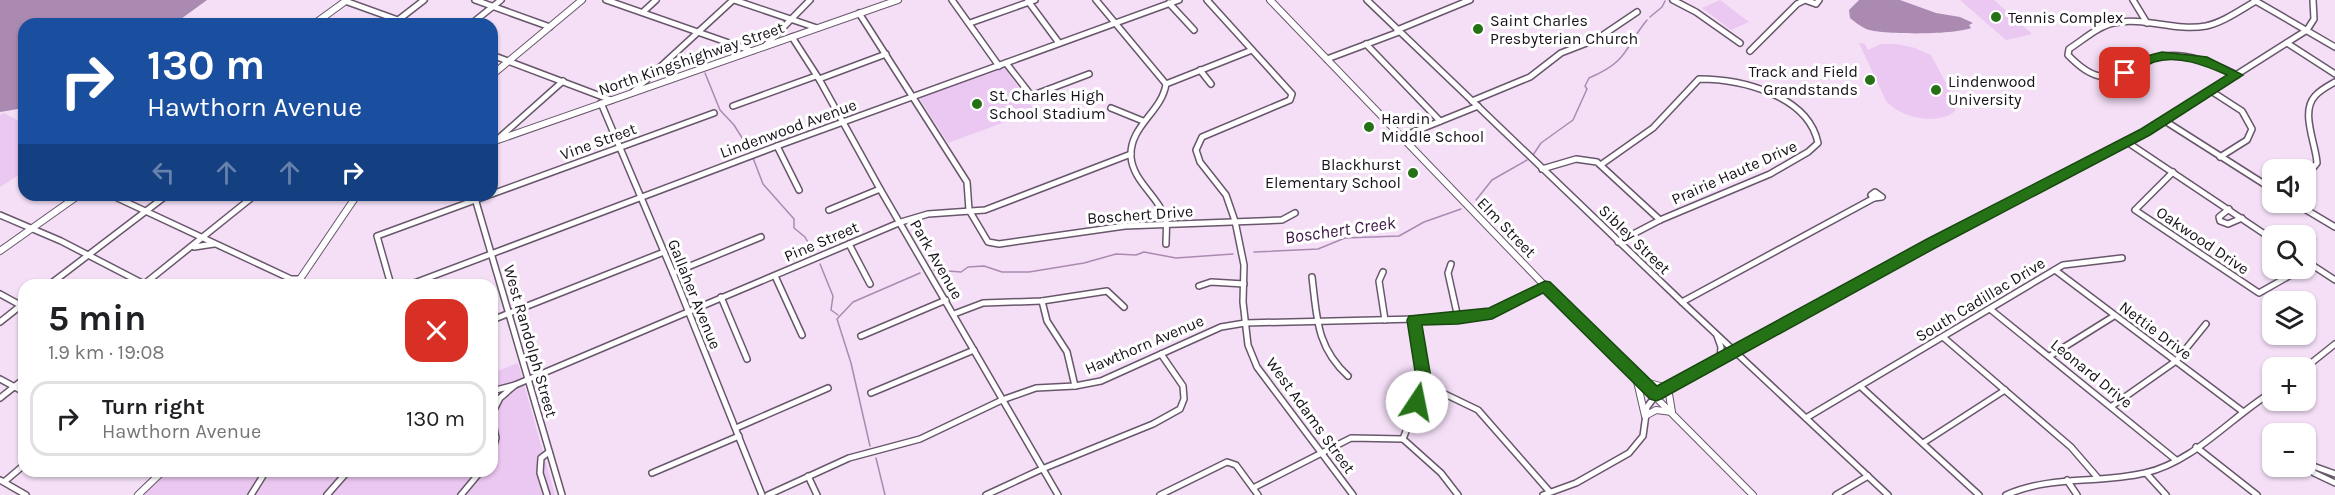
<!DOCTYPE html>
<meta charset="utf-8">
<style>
body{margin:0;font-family:Karla,sans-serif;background:#f2f2f2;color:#202124;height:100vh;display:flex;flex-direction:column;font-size:22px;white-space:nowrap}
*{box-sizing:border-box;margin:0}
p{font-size:20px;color:#757577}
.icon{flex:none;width:33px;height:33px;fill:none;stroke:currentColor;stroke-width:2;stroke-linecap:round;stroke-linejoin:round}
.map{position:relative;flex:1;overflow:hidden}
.details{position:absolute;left:18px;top:279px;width:480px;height:198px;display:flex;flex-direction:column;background:#fff;border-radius:18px;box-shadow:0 2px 4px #0004}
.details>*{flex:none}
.hud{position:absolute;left:18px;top:18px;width:480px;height:183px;border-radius:18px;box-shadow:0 2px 4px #0004;background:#1a4fa0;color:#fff;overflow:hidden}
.controls{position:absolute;left:2262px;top:159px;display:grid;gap:12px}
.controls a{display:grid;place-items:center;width:54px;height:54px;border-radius:12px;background:#fff;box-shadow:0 2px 4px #0004;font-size:30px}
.pin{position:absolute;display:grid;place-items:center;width:51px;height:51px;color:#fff;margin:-26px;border-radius:12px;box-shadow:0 3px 9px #0006}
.me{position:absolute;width:66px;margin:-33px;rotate:11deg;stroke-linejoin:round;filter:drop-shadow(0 0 4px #0008)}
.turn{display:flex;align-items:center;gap:21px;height:126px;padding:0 30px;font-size:27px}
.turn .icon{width:78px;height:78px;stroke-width:2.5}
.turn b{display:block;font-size:42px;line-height:51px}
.lanes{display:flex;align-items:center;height:57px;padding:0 30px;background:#0003;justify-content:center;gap:30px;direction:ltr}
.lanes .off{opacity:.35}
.round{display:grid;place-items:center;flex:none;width:63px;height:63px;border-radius:18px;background:#f2f2f2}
.overview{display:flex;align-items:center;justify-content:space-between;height:102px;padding:0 30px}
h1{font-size:36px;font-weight:700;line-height:45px}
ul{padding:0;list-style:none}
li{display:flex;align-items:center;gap:18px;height:75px;margin:0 12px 9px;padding:0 18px;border:3px solid #e0e0e0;border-radius:18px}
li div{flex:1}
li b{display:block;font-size:22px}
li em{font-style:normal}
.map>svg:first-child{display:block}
.green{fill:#ebc8f1}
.water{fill:#ab8ab1}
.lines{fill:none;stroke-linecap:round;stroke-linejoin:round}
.stream{stroke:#ab8ab1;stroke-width:1.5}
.minor-casing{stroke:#68576b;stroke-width:8}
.major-casing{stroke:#68576b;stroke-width:8}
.minor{stroke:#fff;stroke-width:5}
.major{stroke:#fff;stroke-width:6}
.route{fill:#247116;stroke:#17490e;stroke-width:1.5}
.poi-dot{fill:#247116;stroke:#fff;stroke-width:2}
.labels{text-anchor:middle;stroke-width:6;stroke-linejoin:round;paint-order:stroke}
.poi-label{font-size:16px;fill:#18111a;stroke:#fff;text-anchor:start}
.street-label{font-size:16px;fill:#18111a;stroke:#fff}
.water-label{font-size:18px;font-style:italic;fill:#3f1547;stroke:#fff}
</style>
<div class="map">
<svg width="2335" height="495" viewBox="0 0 2335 495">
<rect width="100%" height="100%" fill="#f4dff7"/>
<g class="green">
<polygon points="1720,0 1749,22 1731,30 1702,8"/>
<polygon points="1960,0 1994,0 2032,34 2006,40"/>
<path d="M1859 43 1865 44 1868 50 1881 44H1897L1915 48 1931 55 1956 102 1955 111C1937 126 1901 118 1886 101Z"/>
<polygon points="1004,67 1035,111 948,143 919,98"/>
<polygon points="4,113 24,124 24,172 0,187 0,115"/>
<polygon points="518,363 555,495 138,495 163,471 492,471 492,373"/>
</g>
<g class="water">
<polygon points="0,0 207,0 174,24 24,24 24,108 0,112"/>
<path d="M1859 0H1900L1936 13 1960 17 1973 23 1969 25 1971 28C1954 35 1882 35 1866 29 1860 26 1855 22 1850 18L1849 10Z"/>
</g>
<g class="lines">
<g class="stream">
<polyline points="1650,17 1662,7 1665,1"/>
<polyline points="705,73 720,110 734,125 751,152"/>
<path d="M1533 155 1541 143 1573 120 1587 89 1585 86 1589 78C1629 61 1624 48 1647 20"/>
<polyline points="753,158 763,184 794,219 794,228 805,237 814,253"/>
<polyline points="1476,200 1492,180 1527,160"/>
<polyline points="1254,252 1318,249 1345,238 1399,236 1424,222 1461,209"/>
<polyline points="820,264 833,296 831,310 838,315"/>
<polyline points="934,270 961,272 968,267 984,266 1002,272 1029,272 1084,263 1116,254 1136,255 1144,252 1176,258 1233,254"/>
<polyline points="870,446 851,363 837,319 853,302 920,273"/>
<polyline points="876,458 885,495"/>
</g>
<g class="minor-casing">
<g id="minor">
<polyline points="475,0 550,27"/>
<polyline points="606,0 752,51"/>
<polyline points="734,0 817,28"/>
<polyline points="952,0 999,66"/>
<path d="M1096 0 1166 84C1162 112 1129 126 1131 157 1133 182 1160 197 1166 221 1167 228 1166 236 1166 244"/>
<polyline points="1207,0 1292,94 1290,100 1202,137 1196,150 1200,162 1226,195 1235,221 1244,265 1243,302 1248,345 1257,367 1353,495"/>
<polyline points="1367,0 1682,302 1888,495"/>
<polyline points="1673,0 1696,12 1740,43"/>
<polyline points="2133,0 2147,23"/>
<polyline points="2254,0 2335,47"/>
<polyline points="345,1 409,24"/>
<polyline points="1028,1 1059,43"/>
<polyline points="1169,3 1194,30"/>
<polyline points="643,12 656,0"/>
<polyline points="859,13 967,182 969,210 988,242 999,244 1125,226 1282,220 1295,213"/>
<polyline points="970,23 1035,0"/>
<polyline points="393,24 424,0"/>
<polyline points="471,24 501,0"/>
<polyline points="1397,30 1470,0"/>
<polyline points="792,37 819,79 880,189 1058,495"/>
<polyline points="2287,43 2335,74"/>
<polyline points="1366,44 1440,121"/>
<polyline points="765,46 810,0"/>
<polyline points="1750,51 1797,4 1805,0 1816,4 1819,0"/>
<polyline points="492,55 611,100"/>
<polyline points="1327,59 1399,32"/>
<polyline points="1006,63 1030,94 1036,94 1089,74"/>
<polyline points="1200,70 1211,84"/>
<path d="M2237 75C2213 63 2185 51 2157 57 2150 58 2143 63 2137 67 2106 83 2091 79 2068 55L2069 49C2083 40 2097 27 2113 23 2144 16 2175 32 2206 26 2224 22 2240 10 2256 1"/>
<polyline points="819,79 886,54"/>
<polyline points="1166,84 1252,50"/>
<polyline points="2211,91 2242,111 2252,129 2247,140 2220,157"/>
<polyline points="633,92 733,0"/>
<polyline points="1472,101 1530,77 1561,53 1597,39 1637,12"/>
<polyline points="601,103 673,273 762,495"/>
<polyline points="733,106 816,76"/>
<polyline points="1111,108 1143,121"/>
<polyline points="2165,121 2272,189"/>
<polyline points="1401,137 1478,106"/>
<polyline points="499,138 563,81"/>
<polyline points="2127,142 2272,239"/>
<polyline points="777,146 799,190"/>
<path d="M1602 164 1653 128 1699 79C1741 79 1808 95 1818 143L1808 152 1770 174 1660 220 1618 242"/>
<polyline points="1542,169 1576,159 1597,162 1660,220"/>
<polyline points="2173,172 2135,210 2259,293 2303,268"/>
<path d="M2306 177 2317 163C2316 144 2300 112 2315 96 2320 90 2328 86 2335 82"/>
<polygon points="1875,192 1882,197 1874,198 1871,195"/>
<polyline points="492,194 714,113"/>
<polyline points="111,195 291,279 300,279"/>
<polyline points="474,195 562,495"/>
<polyline points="2293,202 2335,227"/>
<polyline points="2229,209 2219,217 2220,221 2228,224 2242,218"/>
<polyline points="829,210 880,189"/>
<polyline points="0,215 61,241 144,284"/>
<polyline points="849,244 870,284"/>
<polyline points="194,247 214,244"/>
<polyline points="2306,261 2335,280"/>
<polyline points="1451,264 1448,273 1458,318"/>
<polyline points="2055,270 2242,411"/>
<polyline points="1383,272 1379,281 1385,320"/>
<polyline points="673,273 761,237"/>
<polyline points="775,276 802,335"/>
<path d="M1312 277C1317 317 1316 347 1348 376"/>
<polyline points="49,285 167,195"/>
<polyline points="143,285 255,195"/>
<polyline points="391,285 377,236 489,195"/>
<polyline points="409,285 777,146 1179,0"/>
<polyline points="1199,286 1211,282 1244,284"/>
<polyline points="0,294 22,306"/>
<polyline points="721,297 747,359"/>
<polyline points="1042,301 1047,321 1067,352 1075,386"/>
<polyline points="1682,302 1874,198"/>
<polyline points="1990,309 2176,460"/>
<polyline points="954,314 983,303 1042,301 1107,291 1124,307"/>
<polyline points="492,320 664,252"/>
<polyline points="0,322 24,303"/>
<polyline points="861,336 946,300"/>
<polyline points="1717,336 1721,347 1720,359"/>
<polyline points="1943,337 2071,447 2097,477"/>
<polyline points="2050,356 2114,316"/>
<polyline points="2305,368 2335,344"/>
<polyline points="0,379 24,392"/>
<polyline points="1424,384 1478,410 1549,491"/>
<polyline points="515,385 901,222 928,214 985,210 1131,154"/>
<polyline points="1860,386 1979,495"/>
<polyline points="492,391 515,385 500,398 492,414"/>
<polyline points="871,393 974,350"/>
<polyline points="0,398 24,379"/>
<polyline points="2112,406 2176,361 2206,324"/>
<polyline points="492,418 496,438 492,452"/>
<polyline points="1806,418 2063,265 2122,258"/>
<polyline points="736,428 828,388"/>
<polyline points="1403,439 1424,384 1414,320"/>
<polyline points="1403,439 1441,473 1458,495"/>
<polyline points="1923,443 2005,390"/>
<polyline points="2196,447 2257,495"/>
<polyline points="652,473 739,436"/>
<polyline points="2146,473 2166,495"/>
<polyline points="2335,474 2313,466 2312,469 2314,473 2335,483"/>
<polyline points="808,476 817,495"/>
<polyline points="0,480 26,495"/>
<polyline points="2067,480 2077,495"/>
<polyline points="4,482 24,465"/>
<polyline points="1253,488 1351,438 1403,439"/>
<polyline points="251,495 266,471"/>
<polyline points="327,495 348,471"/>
<polyline points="461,495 481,471"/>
<polyline points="547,495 540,473 541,458 549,452"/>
<polyline points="768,495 849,458 920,439 1002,400 1036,388 1075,386 1101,381 1221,327 1245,323 1458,318 1492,313 1545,286"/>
<polyline points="986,495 1042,469 1153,424 1180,409 1184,399 1183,386 1161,354"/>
<polyline points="1160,495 1227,462 1236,465 1258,495"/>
<polyline points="1543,495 1576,483 1629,453 1643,436 1647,407 1656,395 1932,243 2146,132 2307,30 2314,19 2313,0"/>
<polyline points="1836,495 1868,476"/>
<path d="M2006 495C2051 475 2098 484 2145 473 2194 462 2231 417 2272 392"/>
</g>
</g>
<g class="major-casing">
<g id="major">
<polyline points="1270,0 1545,286 1753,495"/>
<polyline points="314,24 347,0"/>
<polyline points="492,75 582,0"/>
<polyline points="492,142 898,0"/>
<polyline points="0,251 79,195"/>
<polyline points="296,285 357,195"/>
<polyline points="1636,377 1645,416 1656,410 1672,412 1668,388 1645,382"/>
<polyline points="138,495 163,471"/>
</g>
</g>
<use href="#minor" class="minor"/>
<use href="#major" class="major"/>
</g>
<path class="route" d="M2162 52 2207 57 2243 75 2150 135 1937 247 1661 399 1656 401 1650 399 1543 293 1492 319 1458 324 1422 325 1432 384 1422 407 1417 409 1412 407 1409 402 1417 384 1407 320 1409 316 1489 308 1545 281 1550 282 1657 386 1927 239 2141 129 2227 75C2206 66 2178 54 2154 62 2144 66 2136 74 2125 77L2119 73 2143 57Z"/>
<g class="poi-dot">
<circle cx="1996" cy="17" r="6"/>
<circle cx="1478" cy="29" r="6"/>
<circle cx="1870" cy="80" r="6"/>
<circle cx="1936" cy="90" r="6"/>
<circle cx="977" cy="104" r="6"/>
<circle cx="1369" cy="127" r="6"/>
<circle cx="1413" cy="173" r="6"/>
</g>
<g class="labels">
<g class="poi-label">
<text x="2008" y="23">Tennis Complex</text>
<text x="1490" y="26">Saint Charles<tspan x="1490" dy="18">Presbyterian Church</tspan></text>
<text x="1858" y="77" text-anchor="end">Track and Field<tspan x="1858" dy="18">Grandstands</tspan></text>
<text x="1948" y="87">Lindenwood<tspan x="1948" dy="18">University</tspan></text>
<text x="989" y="101">St. Charles High<tspan x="989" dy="18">School Stadium</tspan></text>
<text x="1381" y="124">Hardin<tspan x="1381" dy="18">Middle School</tspan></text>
<text x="1401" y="170" text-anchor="end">Blackhurst<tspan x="1401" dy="18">Elementary School</tspan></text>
</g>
<g class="street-label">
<text transform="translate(691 58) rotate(-19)" y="6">North Kingshighway Street</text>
<text transform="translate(788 128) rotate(-20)" y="6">Lindenwood Avenue</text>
<text transform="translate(598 141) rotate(-20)" y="6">Vine Street</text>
<text transform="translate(1734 172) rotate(-24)" y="6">Prairie Haute Drive</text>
<text transform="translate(1140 214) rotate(-4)" y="6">Boschert Drive</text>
<text transform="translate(1507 227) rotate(46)" y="6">Elm Street</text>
<text transform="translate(1635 239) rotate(44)" y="6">Sibley Street</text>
<text transform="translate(2203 240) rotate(34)" y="6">Oakwood Drive</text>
<text transform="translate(821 241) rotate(-23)" y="6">Pine Street</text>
<text transform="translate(937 259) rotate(60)" y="6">Park Avenue</text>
<text transform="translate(695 294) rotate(68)" y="6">Gallaher Avenue</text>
<text transform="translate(1980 299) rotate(-31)" y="6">South Cadillac Drive</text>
<text transform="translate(2156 330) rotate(37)" y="6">Nettie Drive</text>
<text transform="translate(531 341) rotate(74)" y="6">West Randolph Street</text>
<text transform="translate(1144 344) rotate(-23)" y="6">Hawthorn Avenue</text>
<text transform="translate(2092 373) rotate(39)" y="6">Leonard Drive</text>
<text transform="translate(1311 415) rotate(54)" y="6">West Adams Street</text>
</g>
<g class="water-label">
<text transform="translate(1340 230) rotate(-8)" y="6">Boschert Creek</text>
</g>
</g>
</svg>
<div class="controls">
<a><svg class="icon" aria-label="sound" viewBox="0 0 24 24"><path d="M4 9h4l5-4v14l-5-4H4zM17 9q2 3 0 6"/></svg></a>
<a><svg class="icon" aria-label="search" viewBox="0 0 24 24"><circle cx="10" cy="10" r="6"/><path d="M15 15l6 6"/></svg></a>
<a><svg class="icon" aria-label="layers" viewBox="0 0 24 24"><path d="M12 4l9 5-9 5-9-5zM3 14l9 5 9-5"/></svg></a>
<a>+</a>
<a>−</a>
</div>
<div class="pin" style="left:2125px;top:73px;background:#d93025"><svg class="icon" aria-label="arrive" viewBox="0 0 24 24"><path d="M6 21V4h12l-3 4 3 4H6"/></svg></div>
<svg class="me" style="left:1417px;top:402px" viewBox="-20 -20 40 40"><circle r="19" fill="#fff"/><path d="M0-13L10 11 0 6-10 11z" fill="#247116"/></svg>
<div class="hud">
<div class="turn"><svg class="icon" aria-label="right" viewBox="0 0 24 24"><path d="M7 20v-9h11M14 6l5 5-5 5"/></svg><div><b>130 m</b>Hawthorn Avenue</div></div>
<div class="lanes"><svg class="icon off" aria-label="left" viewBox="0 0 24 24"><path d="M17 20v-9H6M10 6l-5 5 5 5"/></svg><svg class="icon off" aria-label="ahead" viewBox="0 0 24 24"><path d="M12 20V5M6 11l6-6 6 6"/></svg><svg class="icon off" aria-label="ahead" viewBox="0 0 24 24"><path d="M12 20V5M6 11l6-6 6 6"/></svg><svg class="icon" aria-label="right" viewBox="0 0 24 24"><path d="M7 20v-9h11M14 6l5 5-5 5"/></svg></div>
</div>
<section class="details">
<div class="overview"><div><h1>5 min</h1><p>1.9 km · 19:08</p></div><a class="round" style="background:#d93025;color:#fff"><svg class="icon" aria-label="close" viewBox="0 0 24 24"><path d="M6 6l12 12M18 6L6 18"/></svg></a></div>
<ul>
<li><svg class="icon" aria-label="right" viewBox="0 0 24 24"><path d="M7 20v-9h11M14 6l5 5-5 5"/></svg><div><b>Turn right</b><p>Hawthorn Avenue</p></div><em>130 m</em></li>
</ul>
</section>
</div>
